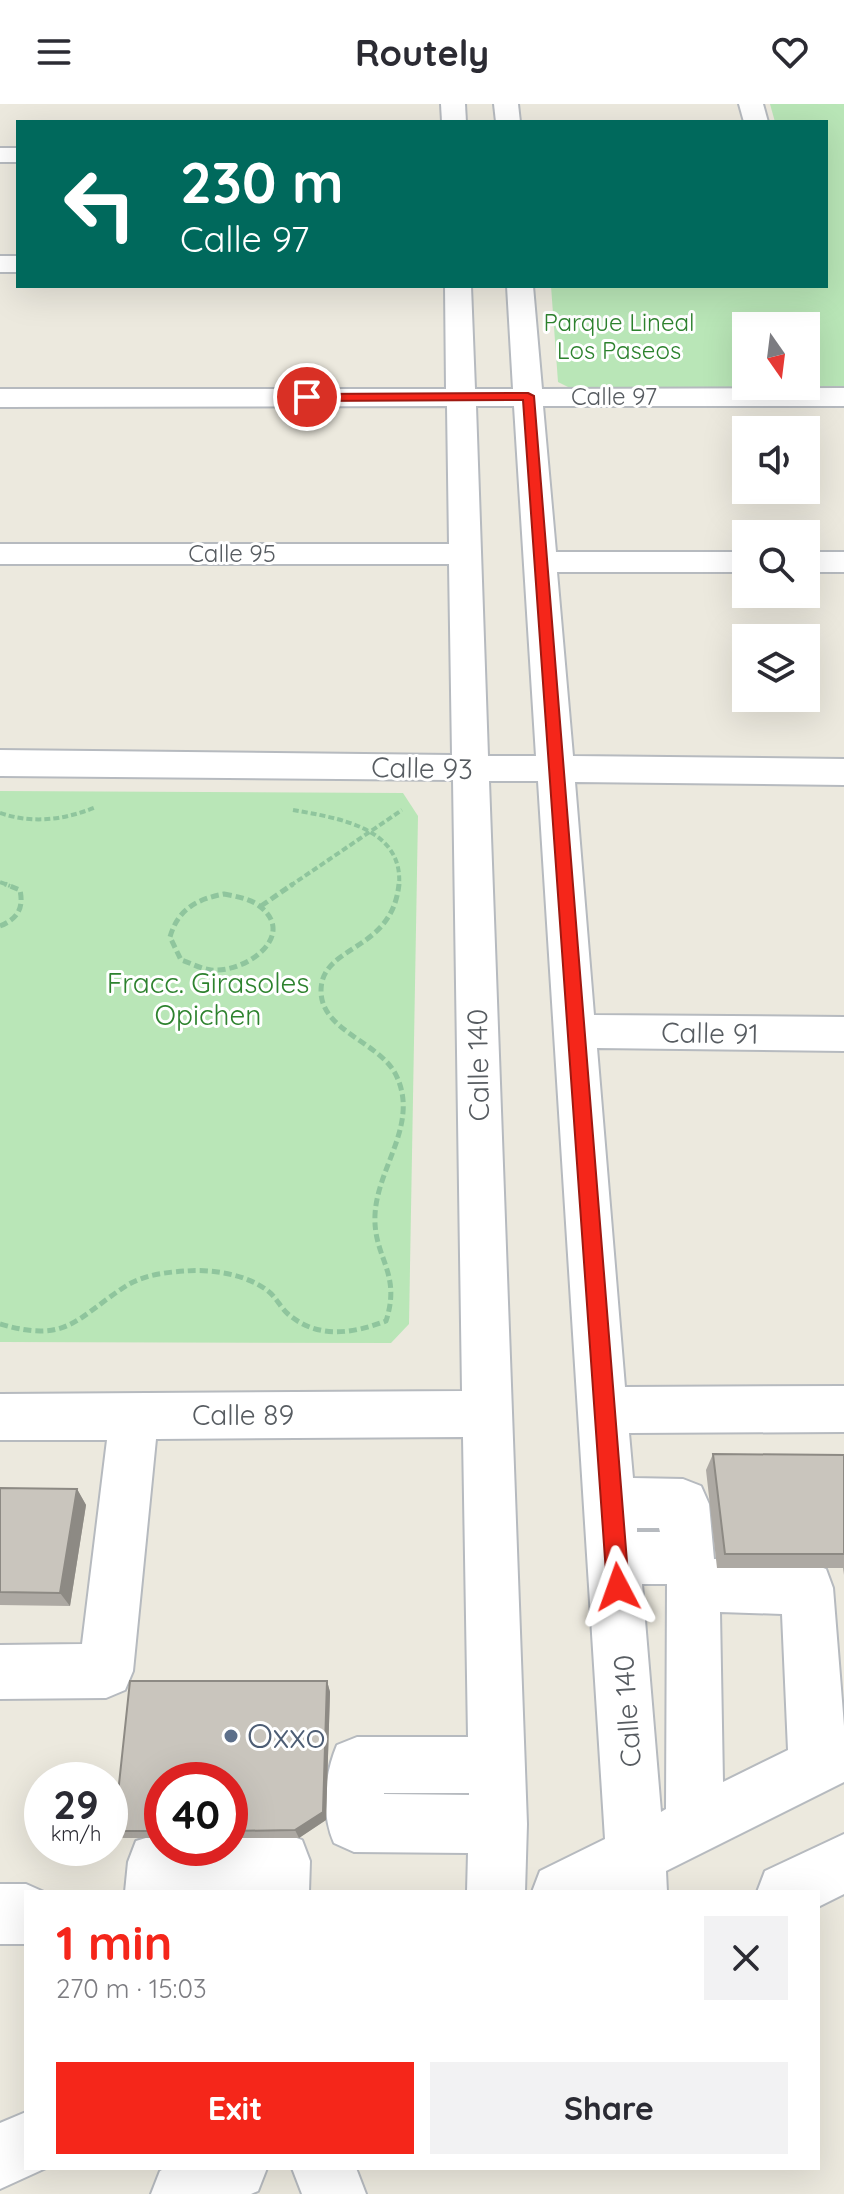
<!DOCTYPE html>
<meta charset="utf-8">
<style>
body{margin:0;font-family:Quicksand,sans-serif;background:#f2f2f3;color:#2b2b33;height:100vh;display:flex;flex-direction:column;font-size:30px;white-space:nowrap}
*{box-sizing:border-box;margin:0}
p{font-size:26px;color:#7c7c81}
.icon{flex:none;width:44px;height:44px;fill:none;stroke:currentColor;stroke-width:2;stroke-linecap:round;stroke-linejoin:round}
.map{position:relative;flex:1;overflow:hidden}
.side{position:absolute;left:24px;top:1786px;width:796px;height:280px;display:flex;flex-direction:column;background:#fff;border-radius:0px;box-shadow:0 8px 32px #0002}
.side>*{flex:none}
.hud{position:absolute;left:16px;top:16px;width:812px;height:168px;border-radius:0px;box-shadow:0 8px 32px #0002;background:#00695c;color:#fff;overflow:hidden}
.needle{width:52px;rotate:166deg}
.controls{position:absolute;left:732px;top:208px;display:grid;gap:16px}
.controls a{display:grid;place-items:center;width:88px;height:88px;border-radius:0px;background:#fff;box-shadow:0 8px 32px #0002;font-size:40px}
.speed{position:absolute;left:24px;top:1658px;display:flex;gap:16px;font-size:40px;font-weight:700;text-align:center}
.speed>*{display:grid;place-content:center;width:104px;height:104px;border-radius:50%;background:#fff;box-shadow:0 8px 32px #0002;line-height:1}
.speed small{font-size:20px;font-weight:400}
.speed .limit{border:12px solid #d22;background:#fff;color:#111}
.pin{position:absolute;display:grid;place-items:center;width:68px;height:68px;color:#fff;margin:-34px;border:4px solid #fff;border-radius:50%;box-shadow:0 2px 8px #0007}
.me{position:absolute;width:88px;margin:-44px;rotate:356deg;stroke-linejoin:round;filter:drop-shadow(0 0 6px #0008)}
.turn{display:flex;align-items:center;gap:28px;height:168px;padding:0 32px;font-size:36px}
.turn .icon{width:104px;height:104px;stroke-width:2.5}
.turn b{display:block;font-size:56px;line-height:68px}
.round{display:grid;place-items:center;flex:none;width:84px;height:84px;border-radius:0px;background:#f2f2f3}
.head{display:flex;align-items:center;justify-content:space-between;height:136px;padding:0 32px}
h1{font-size:48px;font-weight:700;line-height:60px;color:#f5261a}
.action{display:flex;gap:16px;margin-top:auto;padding:16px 32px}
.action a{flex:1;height:92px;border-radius:0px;background:#f5261a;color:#fff;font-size:32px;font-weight:700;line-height:92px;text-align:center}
.action a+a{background:#f2f2f3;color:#2b2b33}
header{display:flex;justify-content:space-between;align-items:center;height:104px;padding:0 32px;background:#fff;font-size:36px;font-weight:700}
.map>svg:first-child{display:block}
.green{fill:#b9e6b7;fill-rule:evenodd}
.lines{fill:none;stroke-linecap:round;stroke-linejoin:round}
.minor-casing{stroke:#b6babf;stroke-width:4}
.path-far1{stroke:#8fc59d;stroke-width:4;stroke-dasharray:6 3;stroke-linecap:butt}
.path{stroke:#8fc59d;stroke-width:5;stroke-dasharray:8 4;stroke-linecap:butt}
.minor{fill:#fff;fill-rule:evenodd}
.wall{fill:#ada9a3}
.shaded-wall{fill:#8d8a84}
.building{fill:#c9c5bd;stroke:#8d8a84;stroke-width:2}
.route{fill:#f5261a;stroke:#9f1911;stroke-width:2}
.service-dot{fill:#5c6f8a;stroke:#fff;stroke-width:3}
.labels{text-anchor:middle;stroke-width:6;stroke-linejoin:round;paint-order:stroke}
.far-park-label{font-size:24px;fill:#2d822e;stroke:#fff}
.far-street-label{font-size:24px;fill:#575c61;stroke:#fff}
.street-label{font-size:28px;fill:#575c61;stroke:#fff}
.park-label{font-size:28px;fill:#2d822e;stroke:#fff}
.near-service-label{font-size:34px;fill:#4e5e75;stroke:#fff;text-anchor:start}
</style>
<header><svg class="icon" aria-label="menu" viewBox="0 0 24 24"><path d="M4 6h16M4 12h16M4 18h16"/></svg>Routely<svg class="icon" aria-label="heart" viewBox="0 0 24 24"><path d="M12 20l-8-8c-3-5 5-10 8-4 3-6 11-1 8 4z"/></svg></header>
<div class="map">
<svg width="844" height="2090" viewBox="0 0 844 2090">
<rect width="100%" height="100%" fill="#ece9de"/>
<g class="green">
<path d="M770 0H844V284L568 283 558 278 551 182H826V18H775ZM746 222H806V282H746Z"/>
<polygon points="0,687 403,689 418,712 409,1220 391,1239 0,1238"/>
</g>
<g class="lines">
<g class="minor-casing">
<g id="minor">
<polygon points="441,0 465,0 466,18 442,18"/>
<polygon points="494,0 518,0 520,18 496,18"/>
<polygon points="739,0 763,0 768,18 744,18"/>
<rect x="0" y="44" width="18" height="14"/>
<rect x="0" y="152" width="18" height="16"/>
<path d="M445 182H471L475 285H513L507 182H533L542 285 844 284V302H543L556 448H746V468H557L573 652 844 655V681L575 678 594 911 844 913V947L597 944 625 1283 844 1282V1328L629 1329 633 1374 683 1375 701 1382 709 1400 714 1455 807 1458 826 1465 833 1484 844 1622V1678L666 1767 667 1788H532L540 1767 605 1735 538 677H489L527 1720 525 1788H467L468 1749 354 1748 334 1739C321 1709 324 1672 337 1641L357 1633H468L463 1333 156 1335 133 1567 125 1586 106 1594 0 1595V1541L82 1540 107 1336H0V1290L462 1287 453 676 0 672V646L452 651 449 460H0V440H449L447 302 0 303V285H446ZM476 302H514L536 652H488ZM637 1424H659L660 1428H637ZM642 1480H667L666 1705 661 1708ZM720 1508 782 1510 788 1646 723 1678ZM384 1689H469V1691L384 1690Z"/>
<rect x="806" y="448" width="38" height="20"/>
<polygon points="230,1728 281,1728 302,1736 310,1757 309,1788 125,1788 128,1758 136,1737 162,1729 162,1744 230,1744"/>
<polygon points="844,1730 844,1790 818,1803 818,1788 757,1788 765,1767"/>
<polygon points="0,1780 26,1780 44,1788 26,1788 26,1840 0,1840"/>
<polygon points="26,2008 26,2064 46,2064 0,2085 0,2019"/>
<polygon points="166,2064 267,2064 258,2087 251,2090 151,2090 160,2067"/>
<polygon points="292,2064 356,2064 366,2090 302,2090"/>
</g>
</g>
<g class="path-far1">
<path d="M293 706C337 714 404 723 399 782"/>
<path d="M0 709C33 720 64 716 96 703"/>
<polyline points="0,778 10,782"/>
<polyline points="290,782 402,706"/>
</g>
<g class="path">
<path d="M224 790C234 792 246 794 255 799 301 828 249 869 211 866 201 865 191 859 181 856L170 833C178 805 197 795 224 790Z"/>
<polyline points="261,802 293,780"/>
<path d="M0 822C17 815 24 805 20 786L5 780"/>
<path d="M0 1220C68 1240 76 1214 126 1182 143 1171 167 1168 186 1167 212 1165 246 1170 268 1187 276 1193 280 1203 288 1210 317 1235 352 1230 386 1217 402 1168 373 1154 375 1111 377 1063 420 1020 396 971 380 938 321 927 321 887 321 840 392 849 399 780"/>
</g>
<use href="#minor" class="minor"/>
</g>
<g class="wall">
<polygon points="713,1350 844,1351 844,1471 843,1464 717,1464 706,1366"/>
<polygon points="0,1384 77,1385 86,1401 70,1502 0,1501"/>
<polygon points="130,1577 327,1577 330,1588 326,1716 299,1734 230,1734 230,1676 162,1676 162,1734 123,1734 114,1727"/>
</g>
<g class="shaded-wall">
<polygon points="77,1385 86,1401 70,1502 60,1489"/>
<polygon points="327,1577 330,1588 326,1716 299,1734 295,1726"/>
</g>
<g class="building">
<polygon points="713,1350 844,1351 844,1450 725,1450"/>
<polygon points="0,1384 77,1385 60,1489 0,1488"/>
<polygon points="130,1577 327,1577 323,1708 295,1726 230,1727 230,1676 162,1676 162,1727 114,1727"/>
</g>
<polygon class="route" points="528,289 534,292 629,1483 626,1491 618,1494 610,1491 607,1483 523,296 307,297 301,293 307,290"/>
<circle class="service-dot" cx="231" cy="1632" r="8"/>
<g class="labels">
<g class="far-park-label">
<text x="619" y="227">Parque Lineal<tspan x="619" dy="28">Los Paseos</tspan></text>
</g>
<g class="far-street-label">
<text x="614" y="301">Calle 97</text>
<text x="232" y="458">Calle 95</text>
</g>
<g class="street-label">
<text transform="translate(422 664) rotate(1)" y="10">Calle 93</text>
<text transform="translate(710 929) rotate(1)" y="10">Calle 91</text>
<text transform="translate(478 961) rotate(-91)" y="10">Calle 140</text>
<text x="243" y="1321">Calle 89</text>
<text transform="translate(627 1607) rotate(-94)" y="10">Calle 140</text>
</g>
<g class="park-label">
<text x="208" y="889">Fracc. Girasoles<tspan x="208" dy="32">Opichen</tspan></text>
</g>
<g class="near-service-label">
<text x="247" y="1644">Oxxo</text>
</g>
</g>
</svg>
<div class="controls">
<a><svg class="needle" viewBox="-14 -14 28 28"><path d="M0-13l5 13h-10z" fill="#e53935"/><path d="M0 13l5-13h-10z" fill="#7c7c81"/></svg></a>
<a><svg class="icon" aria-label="sound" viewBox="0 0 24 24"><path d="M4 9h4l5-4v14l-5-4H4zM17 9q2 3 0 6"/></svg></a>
<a><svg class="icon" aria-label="search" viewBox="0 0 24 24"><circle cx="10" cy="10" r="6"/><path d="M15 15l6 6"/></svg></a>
<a><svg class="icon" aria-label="layers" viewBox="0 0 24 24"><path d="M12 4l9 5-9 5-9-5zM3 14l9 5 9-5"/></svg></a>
</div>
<div class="speed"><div>29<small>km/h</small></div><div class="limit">40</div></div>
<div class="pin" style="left:307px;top:293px;background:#d93025"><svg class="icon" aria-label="arrive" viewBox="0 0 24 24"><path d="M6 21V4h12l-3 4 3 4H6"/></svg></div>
<svg class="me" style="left:618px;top:1483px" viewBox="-20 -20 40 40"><path d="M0-17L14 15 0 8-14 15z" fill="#f5261a" stroke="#fff" stroke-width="4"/></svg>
<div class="hud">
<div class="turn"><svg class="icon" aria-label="left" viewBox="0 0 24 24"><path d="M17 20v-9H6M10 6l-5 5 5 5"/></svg><div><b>230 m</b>Calle 97</div></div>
</div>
<section class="side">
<div class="head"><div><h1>1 min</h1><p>270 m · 15:03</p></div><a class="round"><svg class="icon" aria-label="close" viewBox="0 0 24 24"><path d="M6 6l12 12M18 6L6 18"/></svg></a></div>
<div class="action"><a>Exit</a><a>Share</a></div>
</section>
</div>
